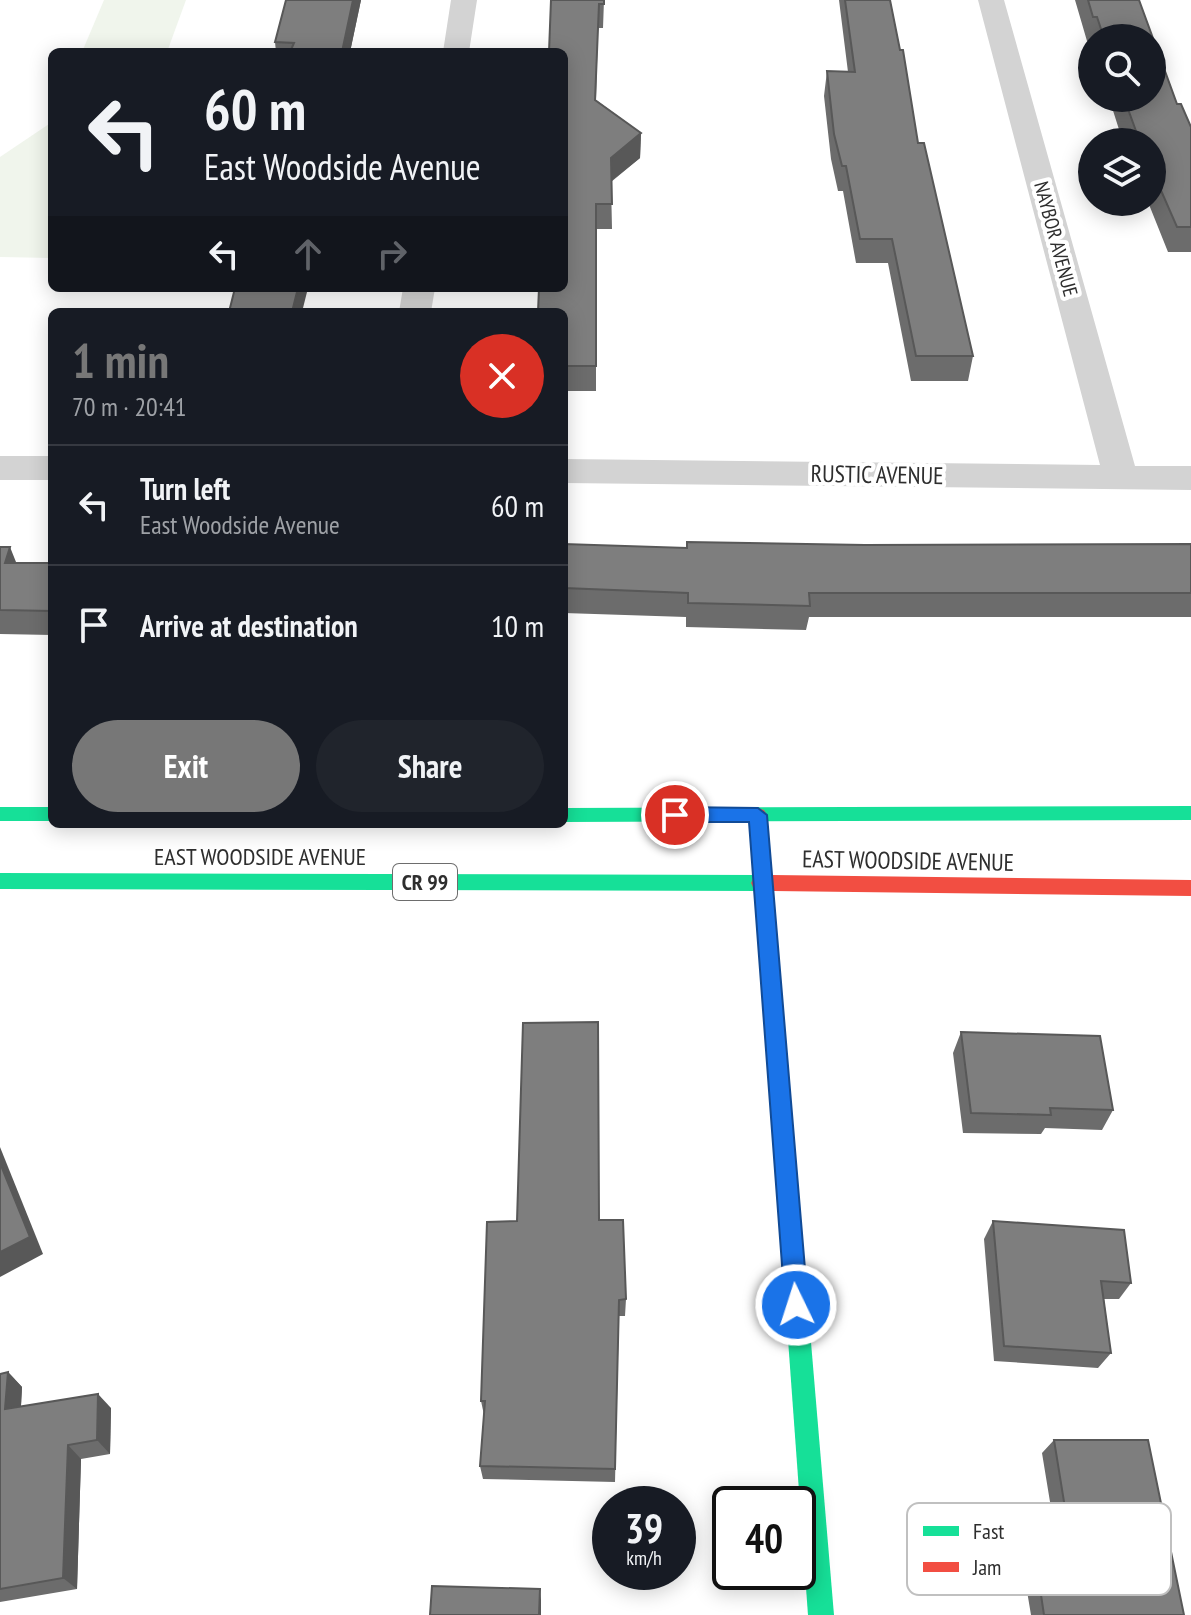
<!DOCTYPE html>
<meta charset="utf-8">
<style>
body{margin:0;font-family:"PT Sans Narrow",sans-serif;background:#20242c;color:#f1f3f6;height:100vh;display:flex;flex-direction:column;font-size:30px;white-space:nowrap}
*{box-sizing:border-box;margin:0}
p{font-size:26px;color:#9ea1a6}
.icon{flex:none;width:44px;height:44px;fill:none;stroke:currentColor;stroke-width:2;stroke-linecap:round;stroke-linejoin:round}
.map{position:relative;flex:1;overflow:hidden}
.sheet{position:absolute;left:48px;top:308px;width:520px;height:520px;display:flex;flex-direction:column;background:#171b24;border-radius:12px;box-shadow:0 4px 20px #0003}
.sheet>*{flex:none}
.hud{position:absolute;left:48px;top:48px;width:520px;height:244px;border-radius:12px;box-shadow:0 4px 20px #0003;background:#171b24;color:#f1f3f6;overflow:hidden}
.fabs{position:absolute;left:1078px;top:24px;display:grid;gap:16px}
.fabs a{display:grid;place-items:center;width:88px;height:88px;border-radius:50%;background:#171b24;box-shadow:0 4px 20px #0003;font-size:40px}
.speed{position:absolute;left:592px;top:1486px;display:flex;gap:16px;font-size:40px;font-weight:700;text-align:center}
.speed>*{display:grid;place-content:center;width:104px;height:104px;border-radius:50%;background:#171b24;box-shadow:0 4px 20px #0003;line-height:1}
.speed small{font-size:20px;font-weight:400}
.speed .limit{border:4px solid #111;border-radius:12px;background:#fff;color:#111}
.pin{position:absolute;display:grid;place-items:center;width:68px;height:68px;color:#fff;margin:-34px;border:4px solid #fff;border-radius:50%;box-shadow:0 2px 8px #0007}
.me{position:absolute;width:88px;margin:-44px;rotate:356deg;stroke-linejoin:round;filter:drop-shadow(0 0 6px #0008)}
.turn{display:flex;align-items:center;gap:28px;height:168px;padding:0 24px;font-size:36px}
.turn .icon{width:104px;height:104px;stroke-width:2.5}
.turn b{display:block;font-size:56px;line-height:68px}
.lanes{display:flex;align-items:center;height:76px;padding:0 24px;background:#0003;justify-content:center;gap:40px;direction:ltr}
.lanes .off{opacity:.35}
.round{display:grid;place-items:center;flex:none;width:84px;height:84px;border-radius:42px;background:#20242c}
.summary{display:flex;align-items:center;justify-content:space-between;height:136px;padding:0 24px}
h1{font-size:48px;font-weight:700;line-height:60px;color:#777}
.button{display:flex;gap:16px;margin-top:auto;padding:16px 24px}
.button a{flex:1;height:92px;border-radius:48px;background:#777;color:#fff;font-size:32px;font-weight:700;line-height:92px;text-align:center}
.button a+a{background:#20242c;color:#f1f3f6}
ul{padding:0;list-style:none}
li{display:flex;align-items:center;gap:24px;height:120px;padding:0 24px;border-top:2px solid #363941}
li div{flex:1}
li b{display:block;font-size:30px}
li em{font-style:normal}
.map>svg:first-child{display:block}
.green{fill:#f0f5ec}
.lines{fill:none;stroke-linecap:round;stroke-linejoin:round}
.street{fill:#d3d3d3;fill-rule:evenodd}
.fast{fill:#16e098;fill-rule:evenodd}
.jam{fill:#f24e42;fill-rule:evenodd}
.wall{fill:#6c6c6c}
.shaded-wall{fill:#585858}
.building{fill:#7e7e7e;stroke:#585858;stroke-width:2}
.route{fill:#1a73e8;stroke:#114b97;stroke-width:2}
.labels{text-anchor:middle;stroke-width:8;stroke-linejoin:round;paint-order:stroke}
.far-street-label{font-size:20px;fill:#2e2e2e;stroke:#fff}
.shield{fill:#fff;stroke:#6d6d6d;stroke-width:2}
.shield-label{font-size:22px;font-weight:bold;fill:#2e2e2e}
.street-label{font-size:24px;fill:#2e2e2e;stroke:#fff}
.key{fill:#fff;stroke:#c0c0c0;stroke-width:2}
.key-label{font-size:22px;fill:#2e2e2e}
</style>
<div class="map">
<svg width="1191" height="1615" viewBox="0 0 1191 1615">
<rect width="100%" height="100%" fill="#fff"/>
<g class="green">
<polygon points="104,0 186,0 167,52 82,52"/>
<polygon points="52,122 52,258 0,257 0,157"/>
</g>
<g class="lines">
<g class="street">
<polygon points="451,0 477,0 469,52 443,52"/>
<polygon points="978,0 1004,0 1135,466 1191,466 1191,490 564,483 564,459 1100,465"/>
<polygon points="403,288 435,288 431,312 399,312"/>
<rect x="0" y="456" width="52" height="24"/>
</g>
<g class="fast">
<polygon points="1191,806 1191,820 564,822 564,808"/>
<rect x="0" y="807" width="52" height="14"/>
<polygon points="0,873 760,875 767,878 769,883 767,888 760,891 0,889"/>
<polygon points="781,1096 788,1098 791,1105 834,1615 808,1615 771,1105 774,1098"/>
</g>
<polygon class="jam" points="758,808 764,810 767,815 772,875 1191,880 1191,896 773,891 791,1105 788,1112 781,1114 774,1112 771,1105 754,889 751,883 754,877 749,815 752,810"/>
</g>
<g class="wall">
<polygon points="286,0 361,0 350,52 276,52 275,42"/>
<polygon points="604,0 603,28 598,28 596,100 641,133 640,158 611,182 612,229 596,229 596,391 564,391 564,288 549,52"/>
<polygon points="839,0 890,0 918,143 973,356 968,381 911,381 888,263 856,263 843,191 838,191 831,159 824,96 827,71 848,72"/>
<polygon points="1075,0 1139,0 1177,104 1191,127 1191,252 1168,252 1148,202 1152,202 1152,142 1123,142 1109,98 1152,98 1152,38 1092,38 1092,44 1091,41 1087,41"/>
<polygon points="564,544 686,548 865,545 1191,544 1191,617 809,617 806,630 686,627 686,617 564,613"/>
<polygon points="0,547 16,563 52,563 52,635 0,634"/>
<polygon points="961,1032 1113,1110 1102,1130 1045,1128 1041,1134 963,1133 953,1053"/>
<polygon points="599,1220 626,1299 625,1316 619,1316 615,1482 483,1479 480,1466 484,1415 481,1401"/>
<polygon points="993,1221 1131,1283 1119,1299 1104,1299 1111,1353 1098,1368 994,1361 984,1239"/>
<polygon points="8,1372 22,1387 21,1406 111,1408 110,1454 81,1459 77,1589 0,1602 0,1374"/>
<polygon points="1054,1440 1184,1615 1031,1615 1026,1585 1038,1575 1062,1575 1042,1453"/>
</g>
<g class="shaded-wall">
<polygon points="353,0 361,0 350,52 342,52"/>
<polygon points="641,133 640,158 610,182 611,158"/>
<polygon points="298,288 308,288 302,312 292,312"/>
<polygon points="10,547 20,572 5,563"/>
<polygon points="0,1147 43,1254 0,1277"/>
<polygon points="8,1372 22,1387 20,1423 5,1409"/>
<polygon points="98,1394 111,1408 110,1454 97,1440"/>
<polygon points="68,1445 81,1459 77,1589 63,1578"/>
<polygon points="540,1589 541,1600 541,1615 539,1615"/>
</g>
<g class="building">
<polygon points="286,0 353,0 342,52 290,52 294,43 275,42"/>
<polygon points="551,0 604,0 604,4 599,4 595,100 641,133 611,158 612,204 596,204 596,366 564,366 564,312 538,312 539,288 564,288 564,52 549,52"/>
<polygon points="845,0 890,0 900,50 903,50 918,143 924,143 973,356 916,356 892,239 860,239 846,166 842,166 834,134 827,71 855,72"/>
<polygon points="1088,0 1139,0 1177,104 1181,104 1191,127 1191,227 1177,227 1152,170 1152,142 1140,142 1124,98 1152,98 1152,38 1104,38 1097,17 1093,17"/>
<polygon points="235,288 298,288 292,312 229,312"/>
<polygon points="687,542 865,545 1191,544 1191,593 809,593 810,606 688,603 688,593 564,588 564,544 687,548"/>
<polygon points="0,547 10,547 5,563 52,563 52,611 0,610"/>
<polygon points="598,1022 599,1220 623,1220 626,1299 619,1300 615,1469 480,1466 485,1401 481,1401 487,1222 517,1221 523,1023"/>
<polygon points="961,1032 1100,1036 1113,1110 1050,1108 1051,1115 971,1113"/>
<polygon points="0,1163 30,1237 0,1252"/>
<polygon points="993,1221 1124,1230 1131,1283 1101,1281 1111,1353 1004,1346"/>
<polygon points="8,1372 5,1409 98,1394 97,1440 68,1445 63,1578 0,1589 0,1374"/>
<polygon points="1054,1440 1148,1440 1184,1615 1044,1615 1038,1575 1076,1576"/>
<polygon points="432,1586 540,1589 539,1615 430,1615"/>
</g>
<polygon class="route" points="675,807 758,808 767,815 808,1305 804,1313 796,1316 788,1313 785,1305 749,822 675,822 665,815"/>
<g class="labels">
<g class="far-street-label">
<text transform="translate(1056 239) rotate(75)" y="7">NAYBOR AVENUE</text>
</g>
<rect class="shield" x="393" y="864" width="64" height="36" rx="6"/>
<g class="shield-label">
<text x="425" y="890">CR 99</text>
</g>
<g class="street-label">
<text transform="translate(877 475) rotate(1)" y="8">RUSTIC AVENUE</text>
<text x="260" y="865">EAST WOODSIDE AVENUE</text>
<text transform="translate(908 861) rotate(1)" y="8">EAST WOODSIDE AVENUE</text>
</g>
</g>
<rect x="907" y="1503" width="264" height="92" rx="12" class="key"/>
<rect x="923" y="1526" width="36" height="10" fill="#16e098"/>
<rect x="923" y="1562" width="36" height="10" fill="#f24e42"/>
<g class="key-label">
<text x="973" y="1539">Fast</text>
<text x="973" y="1575">Jam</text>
</g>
</svg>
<div class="fabs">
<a><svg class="icon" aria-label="search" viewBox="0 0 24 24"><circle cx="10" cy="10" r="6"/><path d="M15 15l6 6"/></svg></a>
<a><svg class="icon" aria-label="layers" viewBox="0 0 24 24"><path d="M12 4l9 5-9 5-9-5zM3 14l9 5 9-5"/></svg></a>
</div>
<div class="speed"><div>39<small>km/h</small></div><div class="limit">40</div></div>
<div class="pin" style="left:675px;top:815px;background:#d93025"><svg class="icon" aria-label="arrive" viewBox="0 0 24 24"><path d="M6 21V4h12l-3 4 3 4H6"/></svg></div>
<svg class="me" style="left:796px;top:1305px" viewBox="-20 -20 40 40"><circle r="17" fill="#1a73e8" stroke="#fff" stroke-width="3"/><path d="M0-11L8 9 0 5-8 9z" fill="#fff"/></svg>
<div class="hud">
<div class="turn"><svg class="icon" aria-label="left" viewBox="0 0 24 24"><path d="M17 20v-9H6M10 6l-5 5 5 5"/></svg><div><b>60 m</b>East Woodside Avenue</div></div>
<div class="lanes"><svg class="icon" aria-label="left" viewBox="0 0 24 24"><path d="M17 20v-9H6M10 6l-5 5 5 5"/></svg><svg class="icon off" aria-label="ahead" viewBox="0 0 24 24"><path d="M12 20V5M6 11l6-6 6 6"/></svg><svg class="icon off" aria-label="right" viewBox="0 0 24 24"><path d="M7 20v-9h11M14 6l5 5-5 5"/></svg></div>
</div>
<section class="sheet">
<div class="summary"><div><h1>1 min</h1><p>70 m · 20:41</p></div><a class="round" style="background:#d93025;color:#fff"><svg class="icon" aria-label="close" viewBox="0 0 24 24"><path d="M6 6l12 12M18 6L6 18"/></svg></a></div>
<ul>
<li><svg class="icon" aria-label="left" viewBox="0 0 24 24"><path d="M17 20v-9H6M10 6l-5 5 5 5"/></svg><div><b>Turn left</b><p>East Woodside Avenue</p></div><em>60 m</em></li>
<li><svg class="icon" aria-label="arrive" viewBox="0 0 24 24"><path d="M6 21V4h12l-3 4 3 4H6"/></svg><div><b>Arrive at destination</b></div><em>10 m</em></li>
</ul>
<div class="button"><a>Exit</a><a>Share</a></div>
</section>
</div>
